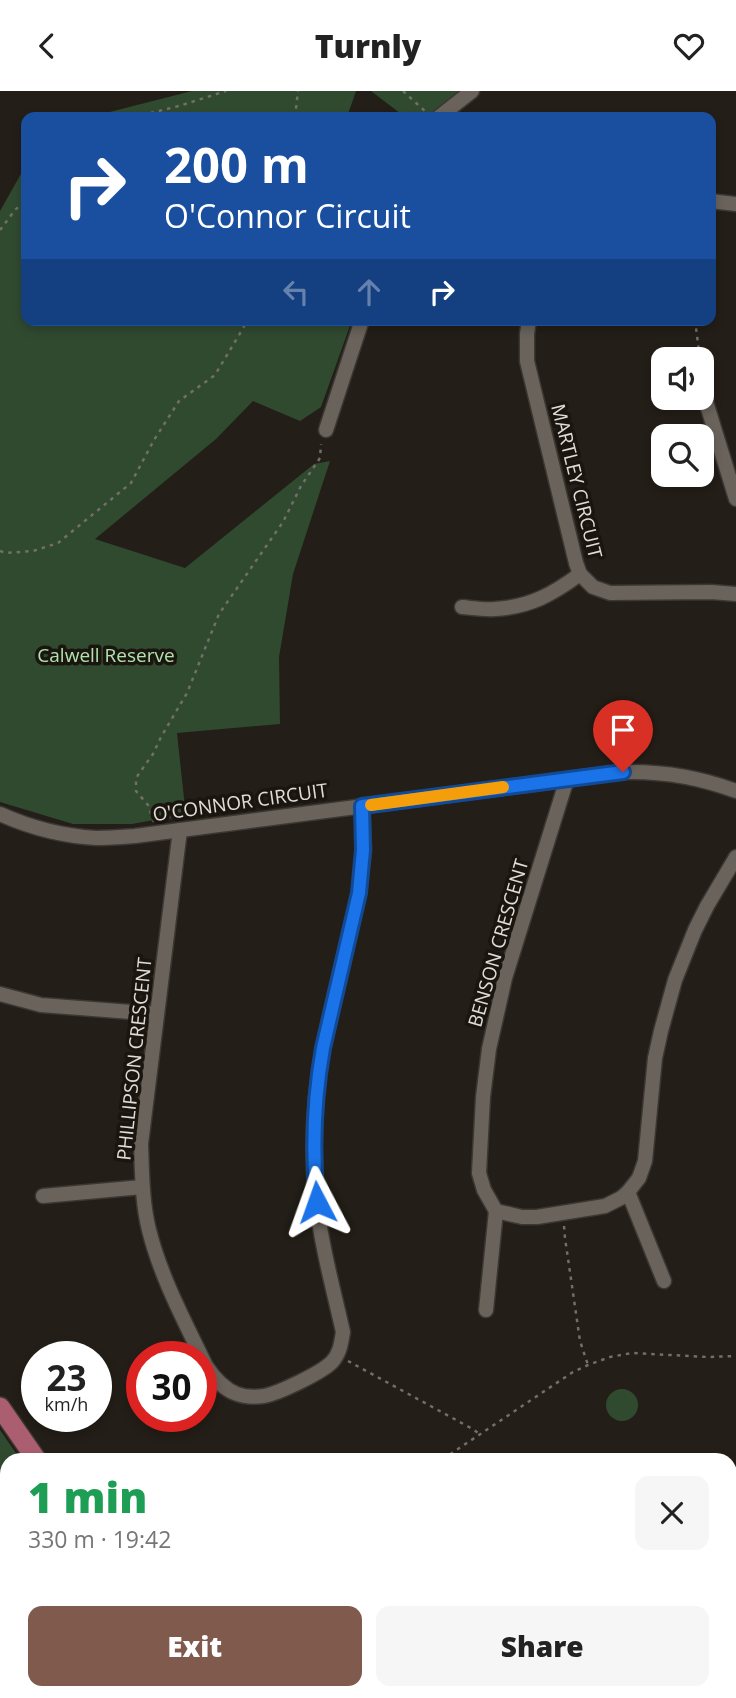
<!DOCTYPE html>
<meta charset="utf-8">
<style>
body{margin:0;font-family:"Open Sans",sans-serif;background:#f6f6f6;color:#222;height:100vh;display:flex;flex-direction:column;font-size:26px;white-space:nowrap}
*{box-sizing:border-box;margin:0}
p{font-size:23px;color:#767676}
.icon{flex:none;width:38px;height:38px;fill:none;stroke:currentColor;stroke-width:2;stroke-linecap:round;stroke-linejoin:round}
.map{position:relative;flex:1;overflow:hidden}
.drawer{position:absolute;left:0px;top:1362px;width:737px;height:247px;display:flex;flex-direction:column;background:#fff;border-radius:21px 21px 0 0;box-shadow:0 4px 10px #0003}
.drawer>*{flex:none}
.banner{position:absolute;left:21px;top:21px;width:695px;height:214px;border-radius:14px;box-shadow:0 4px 10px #0003;background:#1a4fa0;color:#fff;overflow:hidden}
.tools{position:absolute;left:651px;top:256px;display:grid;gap:14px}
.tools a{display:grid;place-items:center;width:63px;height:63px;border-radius:14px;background:#fff;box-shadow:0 4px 10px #0003;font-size:35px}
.speed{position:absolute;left:21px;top:1250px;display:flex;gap:14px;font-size:35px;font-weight:700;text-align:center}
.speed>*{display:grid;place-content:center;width:91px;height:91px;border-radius:50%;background:#fff;box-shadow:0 4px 10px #0003;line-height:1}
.speed small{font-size:18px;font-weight:400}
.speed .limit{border:10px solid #d22;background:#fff;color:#111}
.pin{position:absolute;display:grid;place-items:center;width:60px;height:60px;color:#fff;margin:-72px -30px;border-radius:50% 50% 50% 0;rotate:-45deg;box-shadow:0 0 7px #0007}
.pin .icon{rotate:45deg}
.me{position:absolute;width:77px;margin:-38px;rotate:356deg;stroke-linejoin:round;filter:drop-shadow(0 0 5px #0008)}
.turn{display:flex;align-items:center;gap:24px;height:147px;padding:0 28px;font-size:32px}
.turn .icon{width:91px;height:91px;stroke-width:2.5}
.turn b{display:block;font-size:49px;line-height:60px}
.lanes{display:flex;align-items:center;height:66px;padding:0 28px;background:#0003;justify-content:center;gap:35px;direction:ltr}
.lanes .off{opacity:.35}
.round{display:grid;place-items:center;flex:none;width:74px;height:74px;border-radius:14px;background:#f6f6f6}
.overview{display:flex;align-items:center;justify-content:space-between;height:119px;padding:0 28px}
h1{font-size:42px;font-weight:800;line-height:52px;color:#1e9e55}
.button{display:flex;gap:14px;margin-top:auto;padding:14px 28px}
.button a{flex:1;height:80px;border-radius:14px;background:#805a4d;color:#fff;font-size:28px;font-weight:800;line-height:80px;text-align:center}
.button a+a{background:#f6f6f6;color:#222}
header{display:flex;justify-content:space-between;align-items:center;height:91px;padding:0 28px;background:#fff;font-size:32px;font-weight:800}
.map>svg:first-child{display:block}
.education{fill:#312317}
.green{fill:#304a30}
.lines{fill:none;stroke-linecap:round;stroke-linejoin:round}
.stream{stroke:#000e27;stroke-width:4.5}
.minor-casing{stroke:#3b3733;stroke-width:17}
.major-casing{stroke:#3b3733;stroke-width:22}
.path{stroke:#726e68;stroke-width:2.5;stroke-dasharray:3.5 5;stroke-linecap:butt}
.minor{stroke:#6a635b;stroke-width:14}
.major{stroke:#ab5e6f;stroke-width:19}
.route-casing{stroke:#114b97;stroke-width:18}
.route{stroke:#1a73e8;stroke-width:12}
.slow{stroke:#f59e0b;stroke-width:12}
.labels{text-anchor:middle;stroke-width:7;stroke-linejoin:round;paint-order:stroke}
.street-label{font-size:19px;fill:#e0dcd8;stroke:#1a150e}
.park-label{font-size:19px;fill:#afe2ad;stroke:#1a150e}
</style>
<header><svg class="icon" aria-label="back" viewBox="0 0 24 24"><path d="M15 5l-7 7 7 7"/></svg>Turnly<svg class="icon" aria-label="heart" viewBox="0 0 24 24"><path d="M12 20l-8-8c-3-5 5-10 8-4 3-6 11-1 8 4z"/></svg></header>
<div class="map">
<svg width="736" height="1607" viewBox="0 0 736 1607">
<rect width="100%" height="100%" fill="#231e17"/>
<polygon class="education" points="730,1484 736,1484 736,1607 461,1607 468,1601 730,1601"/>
<g class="green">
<polygon points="192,0 356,0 347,26 90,26"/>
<polygon points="371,0 467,0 431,26 405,26"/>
<polygon points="26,74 26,229 352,229 321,316 300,330 253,310 216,348 95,448 185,477 314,373 330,370 293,483 279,566 280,633 177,642 186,726 154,729 132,733 73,733 0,711 0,120"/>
<circle cx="622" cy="1314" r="16"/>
<polygon points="0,1339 20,1368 7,1368 7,1601 44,1601 39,1607 0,1607"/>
</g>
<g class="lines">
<polyline class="stream" points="0,1467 7,1475"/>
<g class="minor-casing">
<g id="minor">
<polyline points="439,26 472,0"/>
<polyline points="710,110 736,113"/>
<polyline points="529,229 527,243 527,270 576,472 580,483 593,496 610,502 711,501 736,503"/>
<polyline points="703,301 736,408"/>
<polyline points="326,339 362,229"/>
<path d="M462 516C473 517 484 519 495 518 530 516 553 503 580 483"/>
<polyline points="567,688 505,887 489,958 483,1006 479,1082 484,1099 496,1120 522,1126 537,1126 605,1115 621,1107 628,1101 639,1087 645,1070 655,967 661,940 675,889 695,839 707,815 736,766"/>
<path d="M0 723C31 737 62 745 96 747 109 747 122 746 135 745L623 681C662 680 699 686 736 700"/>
<path d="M180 739 141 1053C142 1081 142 1111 149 1139 161 1187 185 1231 206 1275 214 1287 223 1298 237 1303 245 1306 256 1306 264 1305 279 1302 321 1282 332 1271 340 1262 341 1253 343 1241 333 1197 321 1153 316 1108 311 1058 314 1006 323 957L359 802 364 759 362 715"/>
<polyline points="0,903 41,914 157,923"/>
<polyline points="628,1101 664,1190"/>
<polyline points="43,1105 142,1096"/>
<polyline points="486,1219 496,1120"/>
<polyline points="730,1569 736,1567"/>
<polyline points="686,1601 694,1607"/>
<polyline points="64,1607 71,1601"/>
<polyline points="95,1607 103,1601"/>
</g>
</g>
<g class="major-casing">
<g id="major">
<polyline points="0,1316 36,1368"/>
<polyline points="212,1601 217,1607"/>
</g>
</g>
<g class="path">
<polyline points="403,0 426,21"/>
<polyline points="134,26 179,15 226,0"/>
<polyline points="295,26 298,0"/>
<polyline points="0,139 15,119 26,109"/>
<polyline points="695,229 700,268"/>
<polyline points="702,278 703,287"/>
<polyline points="0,460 6,462 33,460 58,452 131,392 154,349 179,310 215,284 248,229"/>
<polyline points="154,731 148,714 136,700 136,688 138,684 153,663 161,646 187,602 219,523 283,431 301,395 320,367 321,353"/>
<polyline points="564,1135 565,1147 580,1250 588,1274"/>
<polyline points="348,1270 469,1336 480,1343"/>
<polyline points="443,1368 573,1281 588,1274 610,1266 632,1262 708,1266 736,1265"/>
<polyline points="0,1432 7,1439"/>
<polyline points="143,1601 148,1607"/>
<polyline points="340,1601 345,1607"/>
<polyline points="115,1603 124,1601"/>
<polyline points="233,1607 240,1601"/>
</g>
<use href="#minor" class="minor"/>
<use href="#major" class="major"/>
</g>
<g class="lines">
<g class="route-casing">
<path id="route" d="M317 1111C312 1059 314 1008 323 957L359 802 363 759 362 715 623 681"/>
</g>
<use href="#route" class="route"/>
<polyline class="slow" points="371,714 503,696"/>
</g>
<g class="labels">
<g class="street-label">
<text transform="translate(577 390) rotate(76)" y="7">MARTLEY CIRCUIT</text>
<text transform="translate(240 711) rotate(-8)" y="7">O'CONNOR CIRCUIT</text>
<text transform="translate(498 852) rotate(-74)" y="7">BENSON CRESCENT</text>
<text transform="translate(134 968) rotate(-84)" y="7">PHILLIPSON CRESCENT</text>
</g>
<g class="park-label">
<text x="106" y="571">Calwell Reserve</text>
</g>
</g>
</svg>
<div class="tools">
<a><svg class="icon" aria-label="sound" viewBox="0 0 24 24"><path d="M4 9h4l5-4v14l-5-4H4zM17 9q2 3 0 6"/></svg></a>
<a><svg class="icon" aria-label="search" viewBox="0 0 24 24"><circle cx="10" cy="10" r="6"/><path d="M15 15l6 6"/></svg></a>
</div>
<div class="speed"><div>23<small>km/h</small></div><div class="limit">30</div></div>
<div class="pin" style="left:623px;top:681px;background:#d93025"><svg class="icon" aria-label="arrive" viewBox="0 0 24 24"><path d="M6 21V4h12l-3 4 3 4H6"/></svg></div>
<svg class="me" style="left:317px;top:1111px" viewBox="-20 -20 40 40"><path d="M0-17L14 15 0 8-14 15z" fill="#1a73e8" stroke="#fff" stroke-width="4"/></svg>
<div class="banner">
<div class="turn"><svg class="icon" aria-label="right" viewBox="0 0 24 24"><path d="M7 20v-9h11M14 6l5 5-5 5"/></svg><div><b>200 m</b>O'Connor Circuit</div></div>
<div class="lanes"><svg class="icon off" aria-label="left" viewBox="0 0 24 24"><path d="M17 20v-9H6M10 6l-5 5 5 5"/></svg><svg class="icon off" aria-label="ahead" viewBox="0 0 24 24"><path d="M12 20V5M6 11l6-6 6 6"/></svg><svg class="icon" aria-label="right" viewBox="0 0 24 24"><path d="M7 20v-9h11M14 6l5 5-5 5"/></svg></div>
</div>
<section class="drawer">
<div class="overview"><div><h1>1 min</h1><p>330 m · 19:42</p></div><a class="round"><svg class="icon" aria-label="close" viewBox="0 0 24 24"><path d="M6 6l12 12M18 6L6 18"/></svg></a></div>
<div class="button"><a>Exit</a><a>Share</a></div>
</section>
</div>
